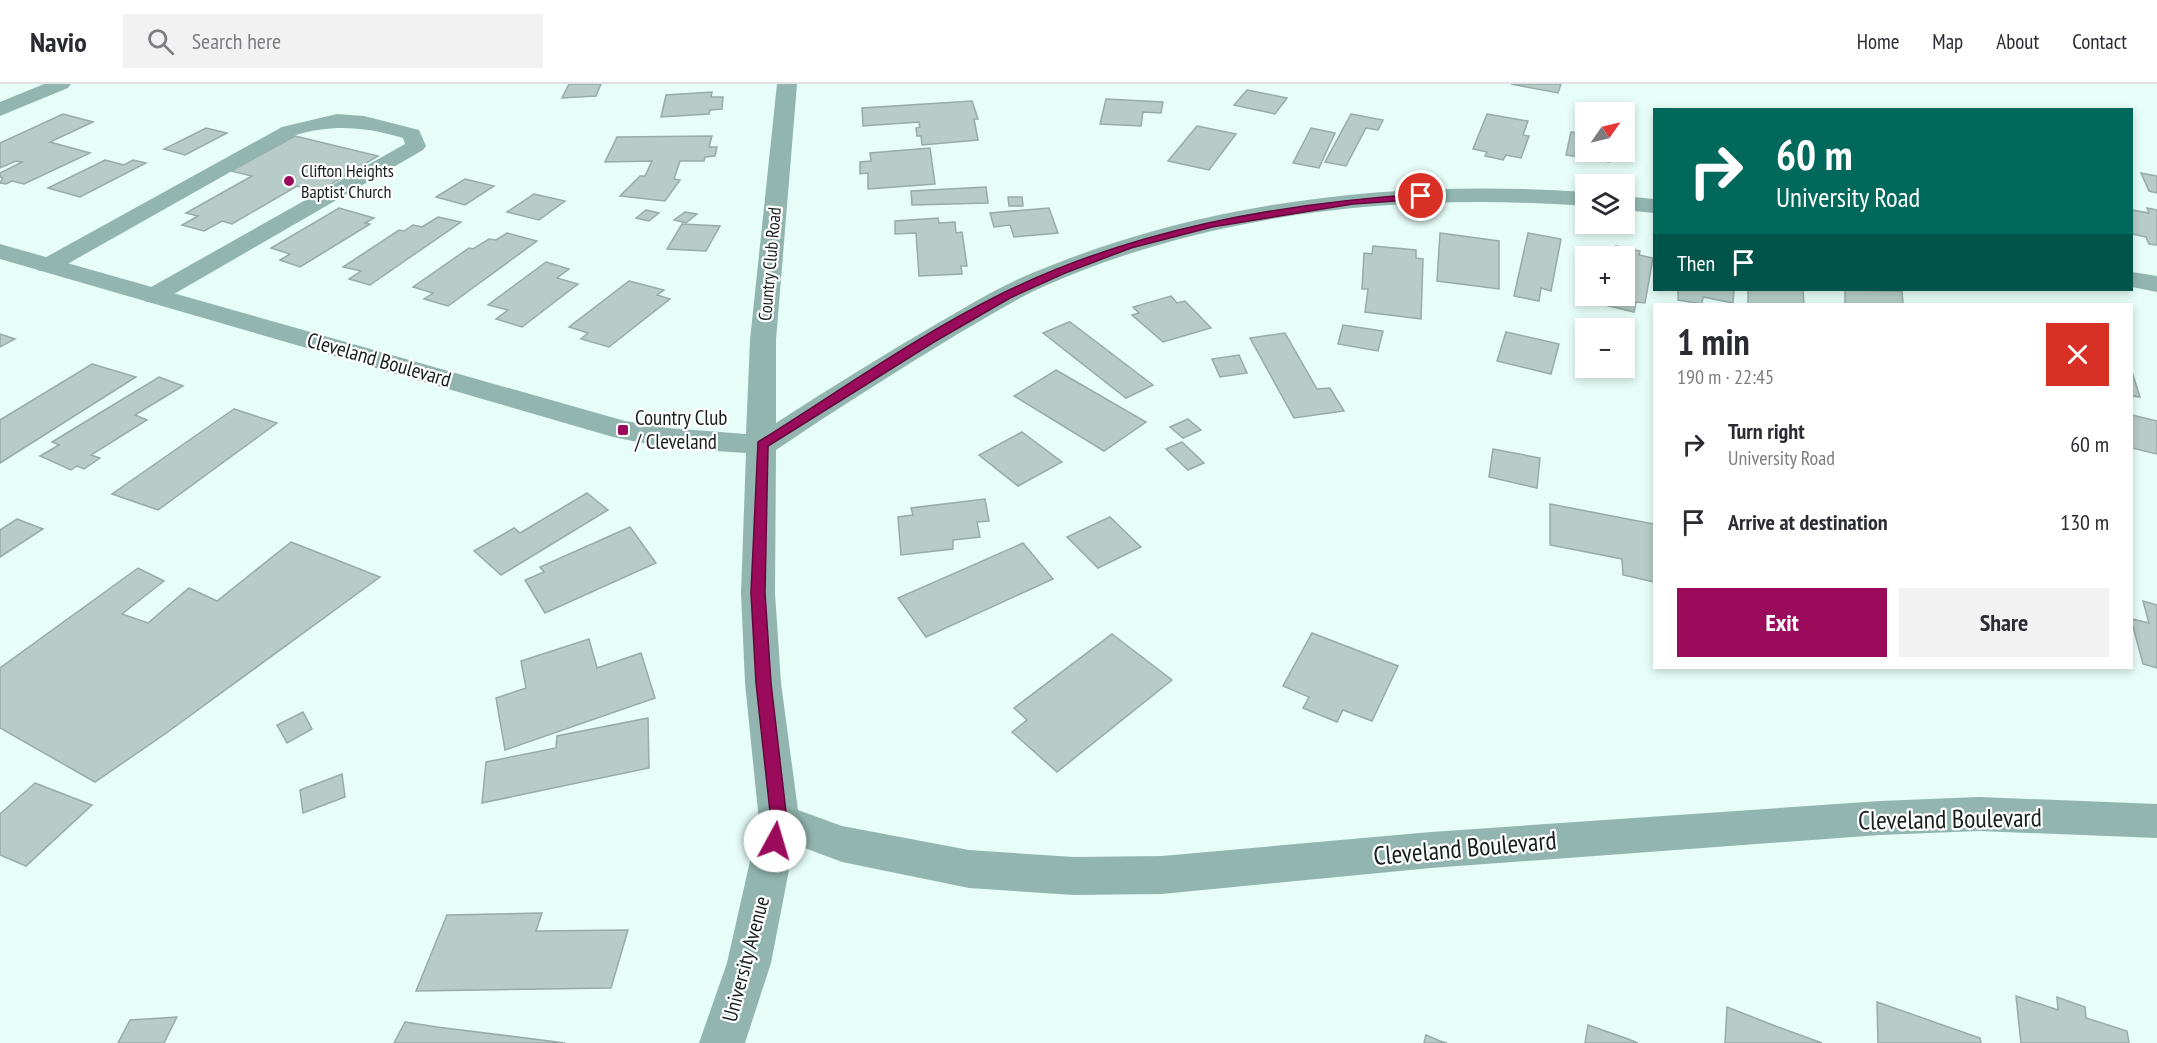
<!DOCTYPE html>
<meta charset="utf-8">
<style>
body{margin:0;font-family:"PT Sans Narrow",sans-serif;background:#f2f2f3;color:#2b2b33;height:100vh;display:flex;flex-direction:column;font-size:22px;white-space:nowrap}
*{box-sizing:border-box;margin:0}
p{font-size:20px;color:#7c7c81}
.icon{flex:none;width:33px;height:33px;fill:none;stroke:currentColor;stroke-width:2;stroke-linecap:round;stroke-linejoin:round}
.map{position:relative;flex:1;overflow:hidden}
.drawer{position:absolute;left:1653px;top:219px;width:480px;height:366px;display:flex;flex-direction:column;background:#fff;border-radius:0px;box-shadow:0 3px 9px #0003}
.drawer>*{flex:none}
.hud{position:absolute;left:1653px;top:24px;width:480px;height:183px;border-radius:0px;box-shadow:0 3px 9px #0003;background:#00695c;color:#fff;overflow:hidden}
.needle{width:39px;rotate:56deg}
.controls{position:absolute;left:1575px;top:18px;display:grid;gap:12px}
.controls a{display:grid;place-items:center;width:60px;height:60px;border-radius:0px;background:#fff;box-shadow:0 3px 9px #0003;font-size:30px}
.pin{position:absolute;display:grid;place-items:center;width:51px;height:51px;color:#fff;margin:-26px;border:3px solid #fff;border-radius:50%;box-shadow:0 2px 6px #0007}
.me{position:absolute;width:66px;margin:-33px;rotate:6deg;stroke-linejoin:round;filter:drop-shadow(0 0 4px #0008)}
.turn{display:flex;align-items:center;gap:21px;height:126px;padding:0 24px;font-size:27px}
.turn .icon{width:78px;height:78px;stroke-width:2.5}
.turn b{display:block;font-size:42px;line-height:51px}
.then{display:flex;align-items:center;height:57px;padding:0 24px;background:#0003;gap:12px;font-size:22px}
.round{display:grid;place-items:center;flex:none;width:63px;height:63px;border-radius:0px;background:#f2f2f3}
.head{display:flex;align-items:center;justify-content:space-between;height:102px;padding:0 24px}
h1{font-size:36px;font-weight:800;line-height:45px}
.primary-button{display:flex;gap:12px;margin-top:auto;padding:12px 24px}
.primary-button a{flex:1;height:69px;border-radius:0px;background:#9a0b5c;color:#fff;font-size:24px;font-weight:800;line-height:69px;text-align:center}
.primary-button a+a{background:#f2f2f3;color:#2b2b33}
ul{padding:0;list-style:none}
li{display:flex;align-items:center;gap:18px;height:78px;padding:0 24px}
li div{flex:1}
li b{display:block;font-size:22px}
li em{font-style:normal}
header{display:flex;align-items:center;gap:36px;box-sizing:border-box;height:84px;padding:0 30px;background:#fff;border-bottom:2px solid #e1e1e2}
header strong{font-size:28px}
nav{display:flex;gap:33px;margin-inline-start:auto;font-size:21px}
.search{width:420px;height:54px;background:#f2f2f3;display:flex;align-items:center;gap:15px;box-sizing:border-box;padding:0 21px;border-radius:0px;color:#7c7c81;font-size:22px}
.map>svg:first-child{display:block}
.building{fill:#b7ccc7;stroke:#97aba7;stroke-width:1.5}
.lines{fill:none;stroke-linecap:round;stroke-linejoin:round}
.lane{fill:#92b6af;fill-rule:evenodd}
.street{fill:#92b6af;fill-rule:evenodd}
.route{fill:#9a0b5c;stroke:#64073c;stroke-width:1.5}
.poi-dot{fill:#9a0b5c;stroke:#fff;stroke-width:2}
.labels{text-anchor:middle;stroke-width:4.5;stroke-linejoin:round;paint-order:stroke}
.far-poi-label{font-size:18px;fill:#18201e;stroke:#fff;text-anchor:start}
.far-street-label{font-size:18px;fill:#18201e;stroke:#fff}
.street-label{font-size:21px;fill:#18201e;stroke:#fff}
.poi-label{font-size:21px;fill:#18201e;stroke:#fff;text-anchor:start}
.near-street-label{font-size:26px;fill:#18201e;stroke:#fff}
</style>
<header>
<strong>Navio</strong>
<div class="search"><svg class="icon" aria-label="search" viewBox="0 0 24 24"><circle cx="10" cy="10" r="6"/><path d="M15 15l6 6"/></svg>Search here</div>
<nav><a>Home</a><a>Map</a><a>About</a><a>Contact</a></nav>
</header>
<div class="map">
<svg width="2157" height="959" viewBox="0 0 2157 959">
<rect width="100%" height="100%" fill="#e7fdf8"/>
<g class="building">
<polygon points="569,0 601,0 596,12 562,14"/>
<polygon points="1511,0 1561,0 1558,9"/>
<polygon points="1247,6 1287,14 1275,30 1234,21"/>
<polygon points="712,8 711,13 723,13 722,25 710,26 709,30 661,33 666,11"/>
<polygon points="1106,15 1163,18 1161,29 1143,28 1141,42 1100,40"/>
<polygon points="972,17 978,35 974,35 978,56 922,61 921,52 917,52 916,44 920,43 919,38 863,42 862,24"/>
<polygon points="63,30 93,38 50,58 90,69 24,100 12,97 6,100 0,99 3,94 0,93 0,89 22,78 16,77 0,84 0,59"/>
<polygon points="1351,30 1383,36 1378,46 1366,44 1346,82 1325,78"/>
<polygon points="1487,30 1528,37 1523,51 1529,52 1521,74 1506,71 1503,76 1485,72 1487,68 1473,65"/>
<polygon points="1197,42 1236,50 1209,86 1168,77"/>
<polygon points="206,44 227,49 185,71 164,65"/>
<polygon points="1311,44 1335,49 1319,84 1293,79"/>
<polygon points="1571,48 1586,50 1586,68 1611,68 1609,78 1566,71"/>
<polygon points="295,52 378,72 318,108 297,102 232,140 222,137 204,147 182,141 198,132 186,129 252,92 231,87"/>
<polygon points="712,52 709,63 717,63 715,72 705,73 704,77 680,77 674,95 680,96 665,117 620,112 640,92 645,92 652,77 605,78 617,53"/>
<polygon points="930,64 935,100 868,105 868,89 860,90 860,78 871,77 870,69"/>
<polygon points="105,76 124,81 133,76 146,79 80,113 48,104"/>
<polygon points="2141,89 2157,92 2157,109 2149,107"/>
<polygon points="465,95 494,102 465,121 436,113"/>
<polygon points="986,103 988,119 912,121 911,107"/>
<polygon points="534,110 565,117 539,136 507,128"/>
<polygon points="1008,113 1022,113 1023,122 1009,122"/>
<polygon points="339,124 374,134 365,139 370,140 300,183 280,176 290,170 271,164"/>
<polygon points="1049,124 1058,149 1014,153 1010,141 994,143 990,129"/>
<polygon points="2147,124 2157,126 2157,161 2149,160 2146,153 2132,150 2132,126 2149,129"/>
<polygon points="646,126 659,129 649,137 636,134"/>
<polygon points="685,128 697,130 686,139 674,136"/>
<polygon points="438,133 461,138 370,201 349,195 361,187 343,183 399,146 404,147 413,141 422,143"/>
<polygon points="938,134 939,139 955,138 956,149 962,148 967,182 961,182 962,190 919,192 916,149 895,150 895,137"/>
<polygon points="682,140 720,142 706,167 667,165"/>
<polygon points="507,149 537,157 448,222 424,215 433,209 413,203 469,164 473,165 489,155 496,156"/>
<polygon points="1440,149 1499,157 1499,205 1437,197"/>
<polygon points="1528,149 1561,155 1551,207 1541,204 1539,217 1514,212"/>
<polygon points="1373,162 1416,166 1416,174 1423,175 1421,235 1365,228 1368,205 1362,205 1364,169 1372,170"/>
<polygon points="1616,162 1640,167 1639,171 1653,174 1645,219 1636,218 1634,228 1592,218 1593,212 1624,212 1624,172 1595,172 1597,165 1615,169"/>
<polygon points="546,178 569,185 557,194 578,200 522,243 496,235 508,226 488,221"/>
<polygon points="629,197 664,206 657,211 670,215 609,263 581,255 588,249 569,243"/>
<polygon points="1678,206 1734,206 1733,219 1703,213 1702,220 1678,216"/>
<polygon points="1748,206 1803,206 1804,220 1748,220"/>
<polygon points="1845,206 1902,207 1903,220 1845,220"/>
<polygon points="1171,212 1177,219 1185,217 1211,244 1163,258 1132,231 1139,229 1133,223"/>
<polygon points="1069,238 1070,238 1153,301 1126,314 1043,249"/>
<polygon points="1343,241 1383,247 1378,267 1338,260"/>
<polygon points="1506,248 1559,260 1551,290 1497,277"/>
<polygon points="1285,249 1317,305 1330,304 1344,327 1294,334 1250,254"/>
<polygon points="0,250 15,255 0,263"/>
<polygon points="1239,271 1247,289 1220,293 1212,275"/>
<polygon points="92,280 136,293 0,379 0,336"/>
<polygon points="1056,286 1146,338 1104,367 1014,312"/>
<polygon points="2132,288 2140,313 2132,312"/>
<polygon points="159,293 183,302 135,331 147,336 91,371 100,374 84,385 77,382 71,386 40,372 59,361 52,358"/>
<polygon points="234,325 277,339 158,426 112,410"/>
<polygon points="2132,331 2157,337 2157,370 2132,364"/>
<polygon points="1188,335 1201,346 1183,354 1170,343"/>
<polygon points="1022,348 1062,378 1018,402 979,371"/>
<polygon points="1182,358 1204,379 1188,386 1166,365"/>
<polygon points="1493,365 1540,374 1537,404 1489,393"/>
<polygon points="587,409 608,426 501,491 474,467 514,444 520,449"/>
<polygon points="985,415 989,437 977,438 980,453 953,456 953,465 901,471 898,433 913,431 911,424"/>
<polygon points="1550,420 1654,440 1654,498 1623,491 1622,475 1550,461"/>
<polygon points="1110,433 1141,463 1098,484 1067,453"/>
<polygon points="17,435 43,445 0,473 0,446"/>
<polygon points="630,443 656,479 545,529 525,496 544,488 540,483"/>
<polygon points="291,458 380,493 165,650 95,698 0,644 0,584 138,484 164,497 122,530 148,539 189,504 217,517"/>
<polygon points="1023,459 1053,495 926,553 898,514"/>
<polygon points="2143,517 2157,521 2157,584 2143,580 2132,539 2132,535 2149,539"/>
<polygon points="1312,549 1398,582 1372,637 1343,626 1337,638 1303,624 1309,613 1283,602"/>
<polygon points="1112,550 1172,596 1057,688 1012,648 1027,636 1014,624"/>
<polygon points="589,555 597,584 641,569 655,614 505,666 496,614 526,604 521,577"/>
<polygon points="303,628 312,645 287,659 277,641"/>
<polygon points="648,634 649,684 482,719 486,678 556,664 557,652"/>
<polygon points="342,690 345,713 303,729 300,706"/>
<polygon points="35,699 92,721 26,782 0,771 0,730"/>
<polygon points="542,829 536,847 628,846 611,904 416,907 447,831"/>
<polygon points="2016,912 2058,926 2057,913 2085,923 2086,934 2127,947 2129,959 2021,959"/>
<polygon points="1877,918 1980,954 1981,959 1878,959"/>
<polygon points="1727,923 1778,943 1822,959 1725,959"/>
<polygon points="177,933 164,959 118,959 130,936"/>
<polygon points="405,938 437,943 565,959 394,959"/>
<polygon points="1588,941 1628,955 1638,959 1585,959"/>
<polygon points="1426,951 1440,957 1447,959 1424,959"/>
</g>
<g class="lines">
<path class="lane" d="M337 30 364 32 419 46 426 62 423 66 162 217 153 219 144 217 141 212 144 207 405 60 403 54C365 43 334 40 296 51L55 187H39L35 182 39 177 282 43Z"/>
<g class="street">
<polygon points="44,0 71,0 68,4 0,32 0,18"/>
<path d="M777 0H797L776 256V339C830 304 883 271 938 239 968 222 998 203 1030 190 1205 116 1397 95 1586 108V122C1404 109 1216 127 1047 201 1015 215 986 234 956 251 895 288 835 326 776 366L775 509 781 599 798 726 842 742 969 766 1074 773 1162 772 1431 748 1880 717 1979 713 2157 720V754L1979 747 1880 751 1431 784 1162 810 1074 811 969 804 842 778 794 760 771 879 745 959H699L727 879 759 737 745 599 741 509 746 369 668 364 613 353 0 175V160L625 337 668 344 746 350 750 256Z"/>
<polygon points="1624,112 1654,115 1654,129 1624,126"/>
<polygon points="2132,188 2157,192 2157,208 2132,203"/>
</g>
</g>
<path class="route" d="M1421 110 1426 112 1424 115 1353 120 1212 143 1131 164 1065 189 1010 214 934 258 768 362 765 509 771 599 787 737 781 762 775 765 769 762 766 757 771 737 756 599 751 509 758 358C838 308 918 251 1003 209 1133 145 1278 120 1421 110Z"/>
<g class="poi-dot">
<circle cx="289" cy="97" r="6"/>
<rect x="617" y="340" width="12" height="12" rx="3"/>
</g>
<g class="labels">
<g class="far-poi-label">
<text x="301" y="93">Clifton Heights<tspan x="301" dy="21">Baptist Church</tspan></text>
</g>
<g class="far-street-label">
<text transform="translate(770 180) rotate(-85)" y="6">Country Club Road</text>
</g>
<g class="street-label">
<text transform="translate(379 276) rotate(16)" y="7">Cleveland Boulevard</text>
<text transform="translate(746 875) rotate(-75)" y="7">University Avenue</text>
</g>
<g class="poi-label">
<text x="635" y="341">Country Club<tspan x="635" dy="24">/ Cleveland</tspan></text>
</g>
<g class="near-street-label">
<text transform="translate(1950 735) rotate(-1)" y="9">Cleveland Boulevard</text>
<text transform="translate(1465 764) rotate(-5)" y="9">Cleveland Boulevard</text>
</g>
</g>
</svg>
<div class="controls">
<a><svg class="needle" viewBox="-14 -14 28 28"><path d="M0-13l5 13h-10z" fill="#e53935"/><path d="M0 13l5-13h-10z" fill="#7c7c81"/></svg></a>
<a><svg class="icon" aria-label="layers" viewBox="0 0 24 24"><path d="M12 4l9 5-9 5-9-5zM3 14l9 5 9-5"/></svg></a>
<a>+</a>
<a>−</a>
</div>
<div class="pin" style="left:1421px;top:112px;background:#d93025"><svg class="icon" aria-label="arrive" viewBox="0 0 24 24"><path d="M6 21V4h12l-3 4 3 4H6"/></svg></div>
<svg class="me" style="left:775px;top:757px" viewBox="-20 -20 40 40"><circle r="19" fill="#fff"/><path d="M0-13L10 11 0 6-10 11z" fill="#9a0b5c"/></svg>
<div class="hud">
<div class="turn"><svg class="icon" aria-label="right" viewBox="0 0 24 24"><path d="M7 20v-9h11M14 6l5 5-5 5"/></svg><div><b>60 m</b>University Road</div></div>
<div class="then">Then<svg class="icon" aria-label="arrive" viewBox="0 0 24 24"><path d="M6 21V4h12l-3 4 3 4H6"/></svg></div>
</div>
<section class="drawer">
<div class="head"><div><h1>1 min</h1><p>190 m · 22:45</p></div><a class="round" style="background:#d93025;color:#fff"><svg class="icon" aria-label="close" viewBox="0 0 24 24"><path d="M6 6l12 12M18 6L6 18"/></svg></a></div>
<ul>
<li><svg class="icon" aria-label="right" viewBox="0 0 24 24"><path d="M7 20v-9h11M14 6l5 5-5 5"/></svg><div><b>Turn right</b><p>University Road</p></div><em>60 m</em></li>
<li><svg class="icon" aria-label="arrive" viewBox="0 0 24 24"><path d="M6 21V4h12l-3 4 3 4H6"/></svg><div><b>Arrive at destination</b></div><em>130 m</em></li>
</ul>
<div class="primary-button"><a>Exit</a><a>Share</a></div>
</section>
</div>
